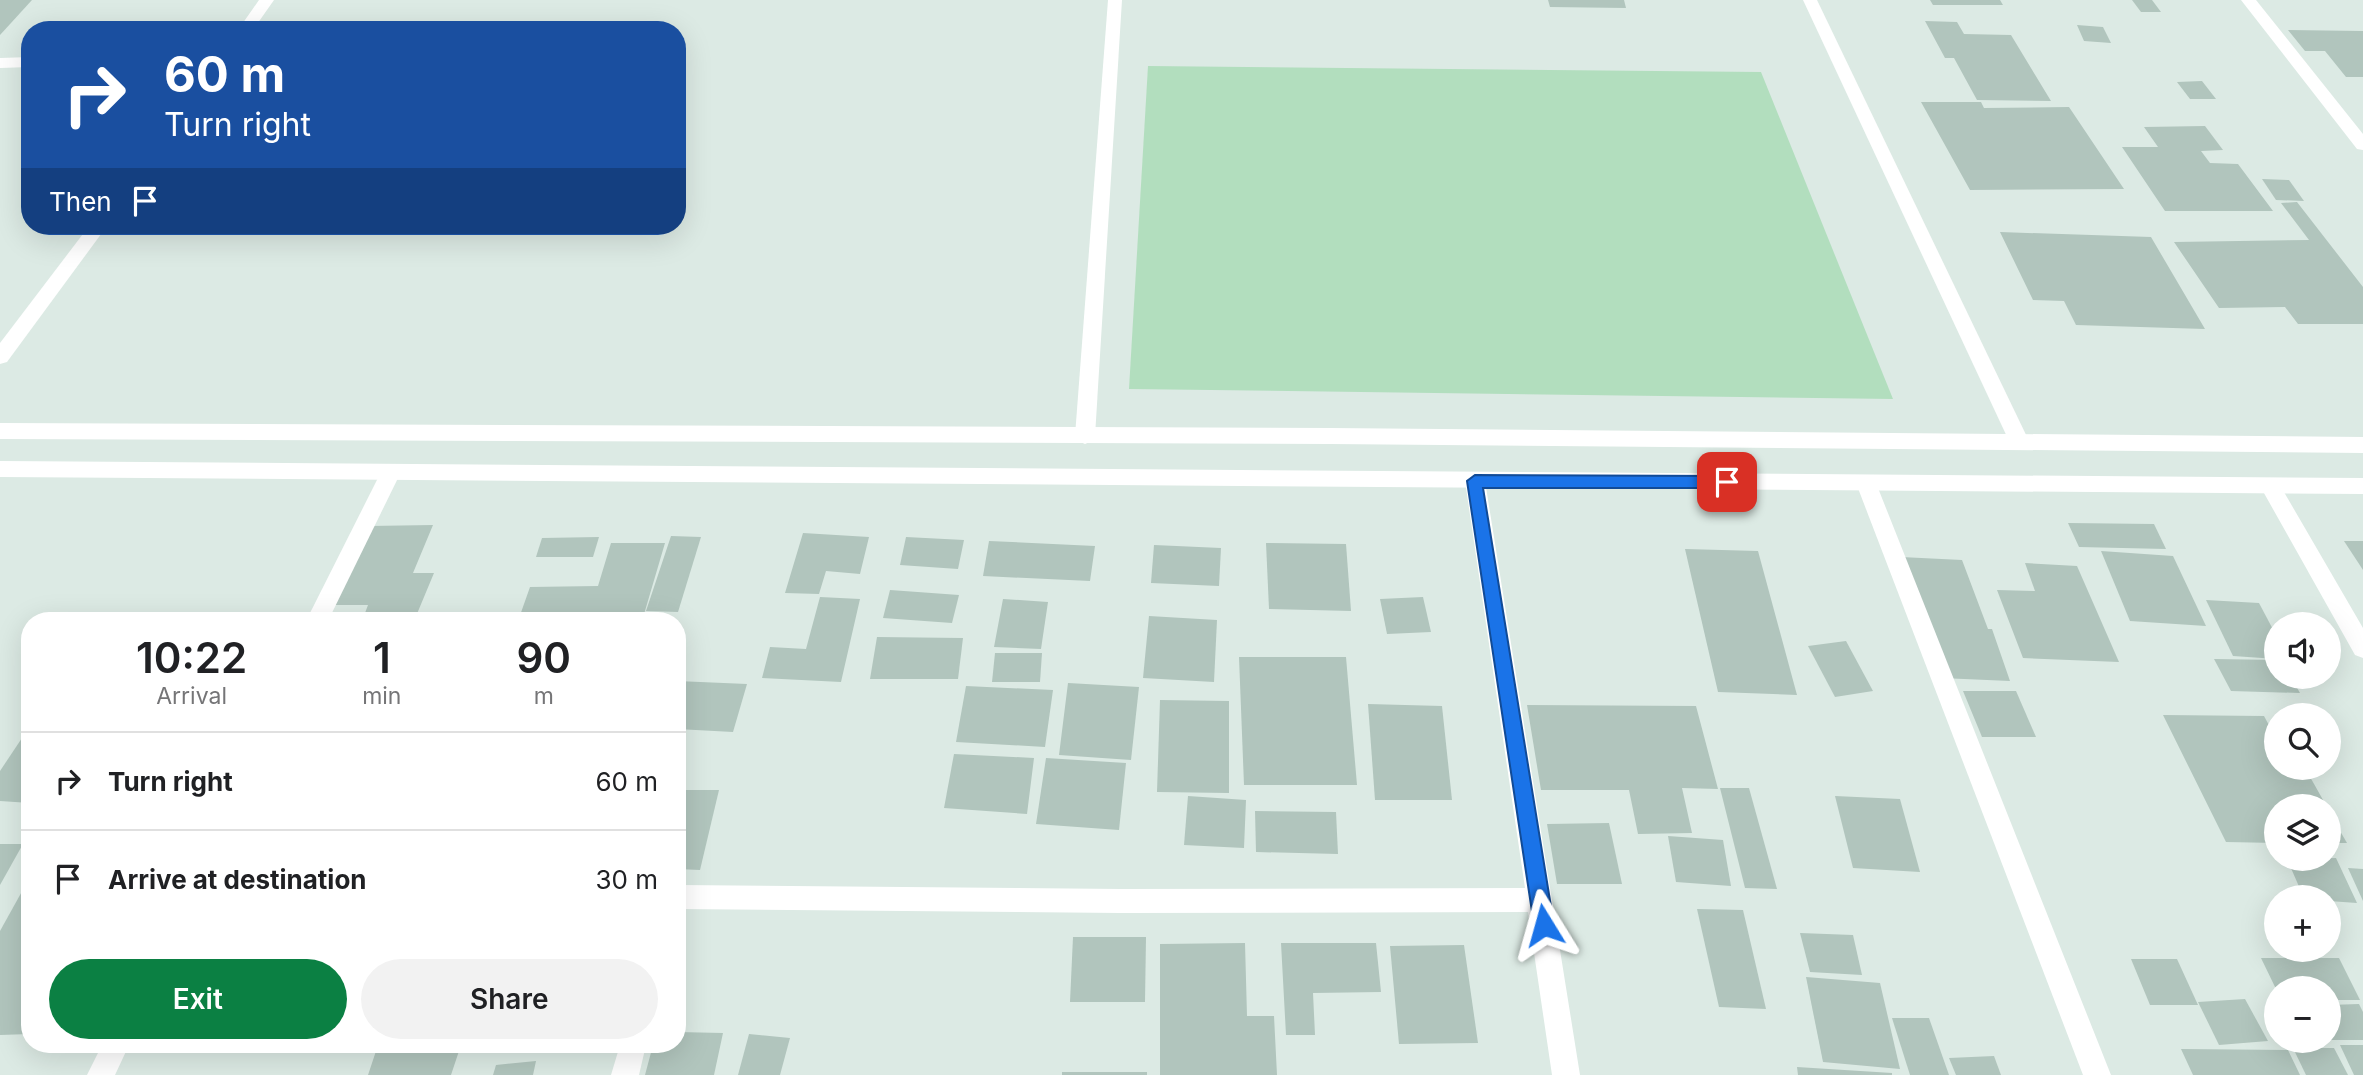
<!DOCTYPE html>
<meta charset="utf-8">
<style>
body{margin:0;font-family:Inter,sans-serif;background:#f2f2f2;color:#202124;height:100vh;display:flex;flex-direction:column;font-size:26px;white-space:nowrap}
*{box-sizing:border-box;margin:0}
p{font-size:23px;color:#757577}
.icon{flex:none;width:38px;height:38px;fill:none;stroke:currentColor;stroke-width:2;stroke-linecap:round;stroke-linejoin:round}
.map{position:relative;flex:1;overflow:hidden}
.details{position:absolute;left:21px;top:612px;width:665px;height:441px;display:flex;flex-direction:column;background:#fff;border-radius:28px;box-shadow:0 7px 28px #0002}
.details>*{flex:none}
.top-card{position:absolute;left:21px;top:21px;width:665px;height:214px;border-radius:28px;box-shadow:0 7px 28px #0002;background:#1a4fa0;color:#fff;overflow:hidden}
.fabs{position:absolute;left:2264px;top:612px;display:grid;gap:14px}
.fabs a{display:grid;place-items:center;width:77px;height:77px;border-radius:50%;background:#fff;box-shadow:0 7px 28px #0002;font-size:35px}
.pin{position:absolute;display:grid;place-items:center;width:60px;height:60px;color:#fff;margin:-30px;border-radius:14px;box-shadow:0 4px 10px #0006}
.me{position:absolute;width:77px;margin:-38px;rotate:352deg;stroke-linejoin:round;filter:drop-shadow(0 0 5px #0008)}
.turn{display:flex;align-items:center;gap:24px;height:147px;padding:0 28px;font-size:32px}
.turn .icon{width:91px;height:91px;stroke-width:2.5}
.turn b{display:block;font-size:49px;line-height:60px}
.then{display:flex;align-items:center;height:66px;padding:0 28px;background:#0003;gap:14px;font-size:26px}
.eta{display:flex;justify-content:space-evenly;align-items:center;height:119px;text-align:center}
.eta b{font-size:42px;font-weight:600;line-height:49px}
.primary-button{display:flex;gap:14px;margin-top:auto;padding:14px 28px}
.primary-button a{flex:1;height:80px;border-radius:42px;background:#0b8043;color:#fff;font-size:28px;font-weight:600;line-height:80px;text-align:center}
.primary-button a+a{background:#f2f2f2;color:#202124}
ul{padding:0;list-style:none}
li{display:flex;align-items:center;gap:21px;height:98px;padding:0 28px;border-top:2px solid #e0e0e0}
li div{flex:1}
li b{display:block;font-size:26px}
li em{font-style:normal}
.map>svg:first-child{display:block}
.green{fill:#b2debe}
.building{fill:#b1c5bd}
.lines{fill:none;stroke-linecap:round;stroke-linejoin:round}
.minor{fill:#fff;fill-rule:evenodd}
.tertiary{fill:#fff;fill-rule:evenodd}
.route{fill:#1a73e8;stroke:#114b97;stroke-width:2}
</style>
<div class="map">
<svg width="2363" height="1075" viewBox="0 0 2363 1075">
<rect width="100%" height="100%" fill="#dceae4"/>
<polygon class="green" points="1148,66 1761,72 1893,399 1129,389"/>
<g class="building">
<polygon points="0,0 32,0 0,35"/>
<polygon points="1548,0 1624,0 1626,8 1550,7"/>
<polygon points="1930,0 2000,0 2003,5 1933,5"/>
<polygon points="2132,0 2152,0 2161,12 2141,12"/>
<polygon points="1925,21 1957,22 1964,34 2011,35 2051,101 1977,100 1954,58 1945,58"/>
<polygon points="2077,25 2103,27 2111,43 2084,41"/>
<polygon points="2288,30 2363,31 2363,77 2346,77 2325,51 2305,51"/>
<polygon points="2202,81 2216,99 2190,99 2177,82"/>
<polygon points="1921,102 1981,102 1984,108 2069,107 2124,189 1970,190"/>
<polygon points="2205,126 2223,150 2201,151 2210,163 2238,164 2273,211 2165,211 2122,147 2158,147 2144,127"/>
<polygon points="2262,179 2289,180 2304,201 2276,200"/>
<polygon points="2297,202 2363,287 2363,324 2298,324 2285,307 2219,308 2174,242 2309,240 2281,203"/>
<polygon points="2000,232 2151,237 2205,329 2076,325 2064,301 2033,300"/>
<polygon points="2068,523 2154,524 2166,549 2079,547"/>
<polygon points="433,525 413,573 434,573 414,621 362,621 368,605 334,605 369,526"/>
<polygon points="803,533 869,537 860,574 826,571 819,594 785,593"/>
<polygon points="671,536 701,537 678,612 646,611"/>
<polygon points="599,537 593,557 536,557 542,538"/>
<polygon points="906,537 964,540 958,569 900,565"/>
<polygon points="989,541 1095,546 1090,581 983,576"/>
<polygon points="2344,541 2363,541 2363,570"/>
<polygon points="611,543 665,543 642,621 518,621 530,587 598,586"/>
<polygon points="1266,543 1346,544 1351,611 1269,609"/>
<polygon points="1154,545 1221,548 1219,586 1151,583"/>
<polygon points="1685,549 1758,551 1797,695 1718,692"/>
<polygon points="2101,551 2173,556 2206,626 2130,621"/>
<polygon points="1901,557 1962,560 1988,629 1992,629 2010,681 1941,678"/>
<polygon points="2025,563 2077,566 2119,662 2023,658 1997,590 2035,591"/>
<polygon points="890,590 959,595 952,623 883,618"/>
<polygon points="820,597 860,599 841,682 762,678 770,647 806,649"/>
<polygon points="1423,597 1431,632 1387,634 1380,599"/>
<polygon points="1003,599 1048,602 1041,649 994,647"/>
<polygon points="2206,600 2259,603 2277,637 2277,659 2233,656"/>
<polygon points="437,614 505,615 503,621 434,621"/>
<polygon points="1149,616 1217,620 1214,682 1143,678"/>
<polygon points="877,637 963,638 958,679 870,679"/>
<polygon points="1846,641 1873,691 1835,697 1808,646"/>
<polygon points="995,653 1042,653 1040,682 992,682"/>
<polygon points="1239,657 1346,657 1357,785 1244,785"/>
<polygon points="2214,659 2277,660 2277,677 2291,677 2300,693 2231,691"/>
<polygon points="677,681 747,684 733,732 677,729"/>
<polygon points="1068,683 1139,687 1131,760 1059,755"/>
<polygon points="966,686 1053,690 1045,747 956,742"/>
<polygon points="1963,691 2016,691 2036,737 1982,737"/>
<polygon points="1160,700 1229,701 1229,793 1157,792"/>
<polygon points="1368,704 1442,706 1452,800 1375,800"/>
<polygon points="1527,705 1696,706 1718,789 1682,788 1692,833 1638,834 1629,790 1541,790"/>
<polygon points="2163,715 2264,716 2277,740 2277,768 2305,768 2327,807 2277,807 2277,843 2226,842"/>
<polygon points="30,726 30,803 0,801 0,771"/>
<polygon points="954,754 1034,758 1027,814 944,808"/>
<polygon points="1046,758 1126,763 1119,830 1036,824"/>
<polygon points="1720,788 1749,788 1777,889 1745,888"/>
<polygon points="677,790 719,790 700,870 677,869"/>
<polygon points="1188,796 1246,800 1244,848 1184,845"/>
<polygon points="1835,796 1900,799 1920,872 1853,868"/>
<polygon points="1255,811 1336,812 1338,854 1256,852"/>
<polygon points="2329,812 2347,843 2329,843"/>
<polygon points="1609,823 1622,884 1557,884 1547,824"/>
<polygon points="1668,836 1723,840 1731,886 1676,882"/>
<polygon points="0,844 23,844 0,885"/>
<polygon points="2336,858 2357,903 2329,901 2329,898 2304,898 2287,859"/>
<polygon points="2348,868 2363,869 2363,901"/>
<polygon points="30,877 30,1034 0,1035 0,931"/>
<polygon points="1697,909 1743,910 1766,1009 1719,1007"/>
<polygon points="1800,933 1853,935 1862,975 1810,972"/>
<polygon points="1073,937 1146,937 1145,1002 1070,1002"/>
<polygon points="1245,943 1247,1016 1274,1016 1277,1075 1160,1075 1160,944"/>
<polygon points="1281,943 1376,943 1381,992 1313,993 1315,1035 1286,1035"/>
<polygon points="1464,945 1478,1043 1399,1044 1390,946"/>
<polygon points="2261,958 2339,958 2360,1000 2329,1000 2329,989 2276,989"/>
<polygon points="2131,959 2177,959 2198,1005 2150,1005"/>
<polygon points="1806,977 1880,983 1900,1069 1823,1062"/>
<polygon points="2245,999 2268,1041 2219,1045 2198,1002"/>
<polygon points="2359,1004 2363,1012 2363,1040 2329,1040 2329,1005"/>
<polygon points="1892,1018 1929,1018 1949,1075 1910,1075"/>
<polygon points="677,1032 723,1033 714,1075 645,1075 653,1045 677,1045"/>
<polygon points="749,1034 790,1038 780,1075 738,1075"/>
<polygon points="378,1045 461,1045 451,1075 368,1075"/>
<polygon points="2340,1045 2363,1045 2363,1075 2354,1075"/>
<polygon points="2293,1048 2334,1048 2348,1075 2306,1075"/>
<polygon points="2181,1049 2288,1050 2300,1075 2193,1075"/>
<polygon points="1994,1056 2001,1075 1956,1075 1949,1058"/>
<polygon points="536,1061 533,1075 493,1075 496,1065"/>
<polygon points="1797,1067 1892,1073 1892,1075 1798,1075"/>
<rect x="1062" y="1072" width="85" height="3"/>
</g>
<g class="lines">
<g class="minor">
<polygon points="1108,0 1122,0 1095,436 1092,441 1085,444 1078,441 1075,436"/>
<polygon points="1803,0 1817,0 2029,441 2026,446 2019,449 2012,446 2009,441"/>
<polygon points="2241,0 2256,0 2363,134 2363,150 2357,149"/>
<polygon points="30,57 30,67 0,68 0,58"/>
<polygon points="391,464 398,466 401,472 328,621 306,621 384,466"/>
<polygon points="1475,473 1482,475 1485,481 1580,1075 1552,1075 1528,912 1121,913 677,909 677,885 1121,889 1525,888 1465,481 1468,475"/>
<polygon points="1866,475 1873,477 1876,483 2111,1075 2083,1075 1856,483 1859,477"/>
<polygon points="2270,478 2277,480 2363,628 2363,658 2355,655 2260,486 2263,480"/>
<polygon points="102,1045 129,1045 115,1075 87,1075"/>
<polygon points="620,1045 646,1045 639,1075 611,1075"/>
</g>
<g class="tertiary">
<polygon points="259,0 274,0 253,30 238,30"/>
<polygon points="89,226 107,226 7,362 0,364 0,343"/>
<polygon points="0,423 1330,428 2363,437 2363,453 1330,444 0,439"/>
<polygon points="0,461 2363,478 2363,494 0,477"/>
</g>
</g>
<polygon class="route" points="1475,475 1727,476 1734,482 1727,488 1483,488 1554,925 1551,932 1544,935 1537,932 1534,925 1467,481"/>
</svg>
<div class="fabs">
<a><svg class="icon" aria-label="sound" viewBox="0 0 24 24"><path d="M4 9h4l5-4v14l-5-4H4zM17 9q2 3 0 6"/></svg></a>
<a><svg class="icon" aria-label="search" viewBox="0 0 24 24"><circle cx="10" cy="10" r="6"/><path d="M15 15l6 6"/></svg></a>
<a><svg class="icon" aria-label="layers" viewBox="0 0 24 24"><path d="M12 4l9 5-9 5-9-5zM3 14l9 5 9-5"/></svg></a>
<a>+</a>
<a>−</a>
</div>
<div class="pin" style="left:1727px;top:482px;background:#d93025"><svg class="icon" aria-label="arrive" viewBox="0 0 24 24"><path d="M6 21V4h12l-3 4 3 4H6"/></svg></div>
<svg class="me" style="left:1544px;top:925px" viewBox="-20 -20 40 40"><path d="M0-17L14 15 0 8-14 15z" fill="#1a73e8" stroke="#fff" stroke-width="4"/></svg>
<div class="top-card">
<div class="turn"><svg class="icon" aria-label="right" viewBox="0 0 24 24"><path d="M7 20v-9h11M14 6l5 5-5 5"/></svg><div><b>60 m</b>Turn right</div></div>
<div class="then">Then<svg class="icon" aria-label="arrive" viewBox="0 0 24 24"><path d="M6 21V4h12l-3 4 3 4H6"/></svg></div>
</div>
<section class="details">
<div class="eta">
<div><b>10:22</b><p>Arrival</p></div>
<div><b>1</b><p>min</p></div>
<div><b>90</b><p>m</p></div>
</div>
<ul>
<li><svg class="icon" aria-label="right" viewBox="0 0 24 24"><path d="M7 20v-9h11M14 6l5 5-5 5"/></svg><div><b>Turn right</b></div><em>60 m</em></li>
<li><svg class="icon" aria-label="arrive" viewBox="0 0 24 24"><path d="M6 21V4h12l-3 4 3 4H6"/></svg><div><b>Arrive at destination</b></div><em>30 m</em></li>
</ul>
<div class="primary-button"><a>Exit</a><a>Share</a></div>
</section>
</div>
